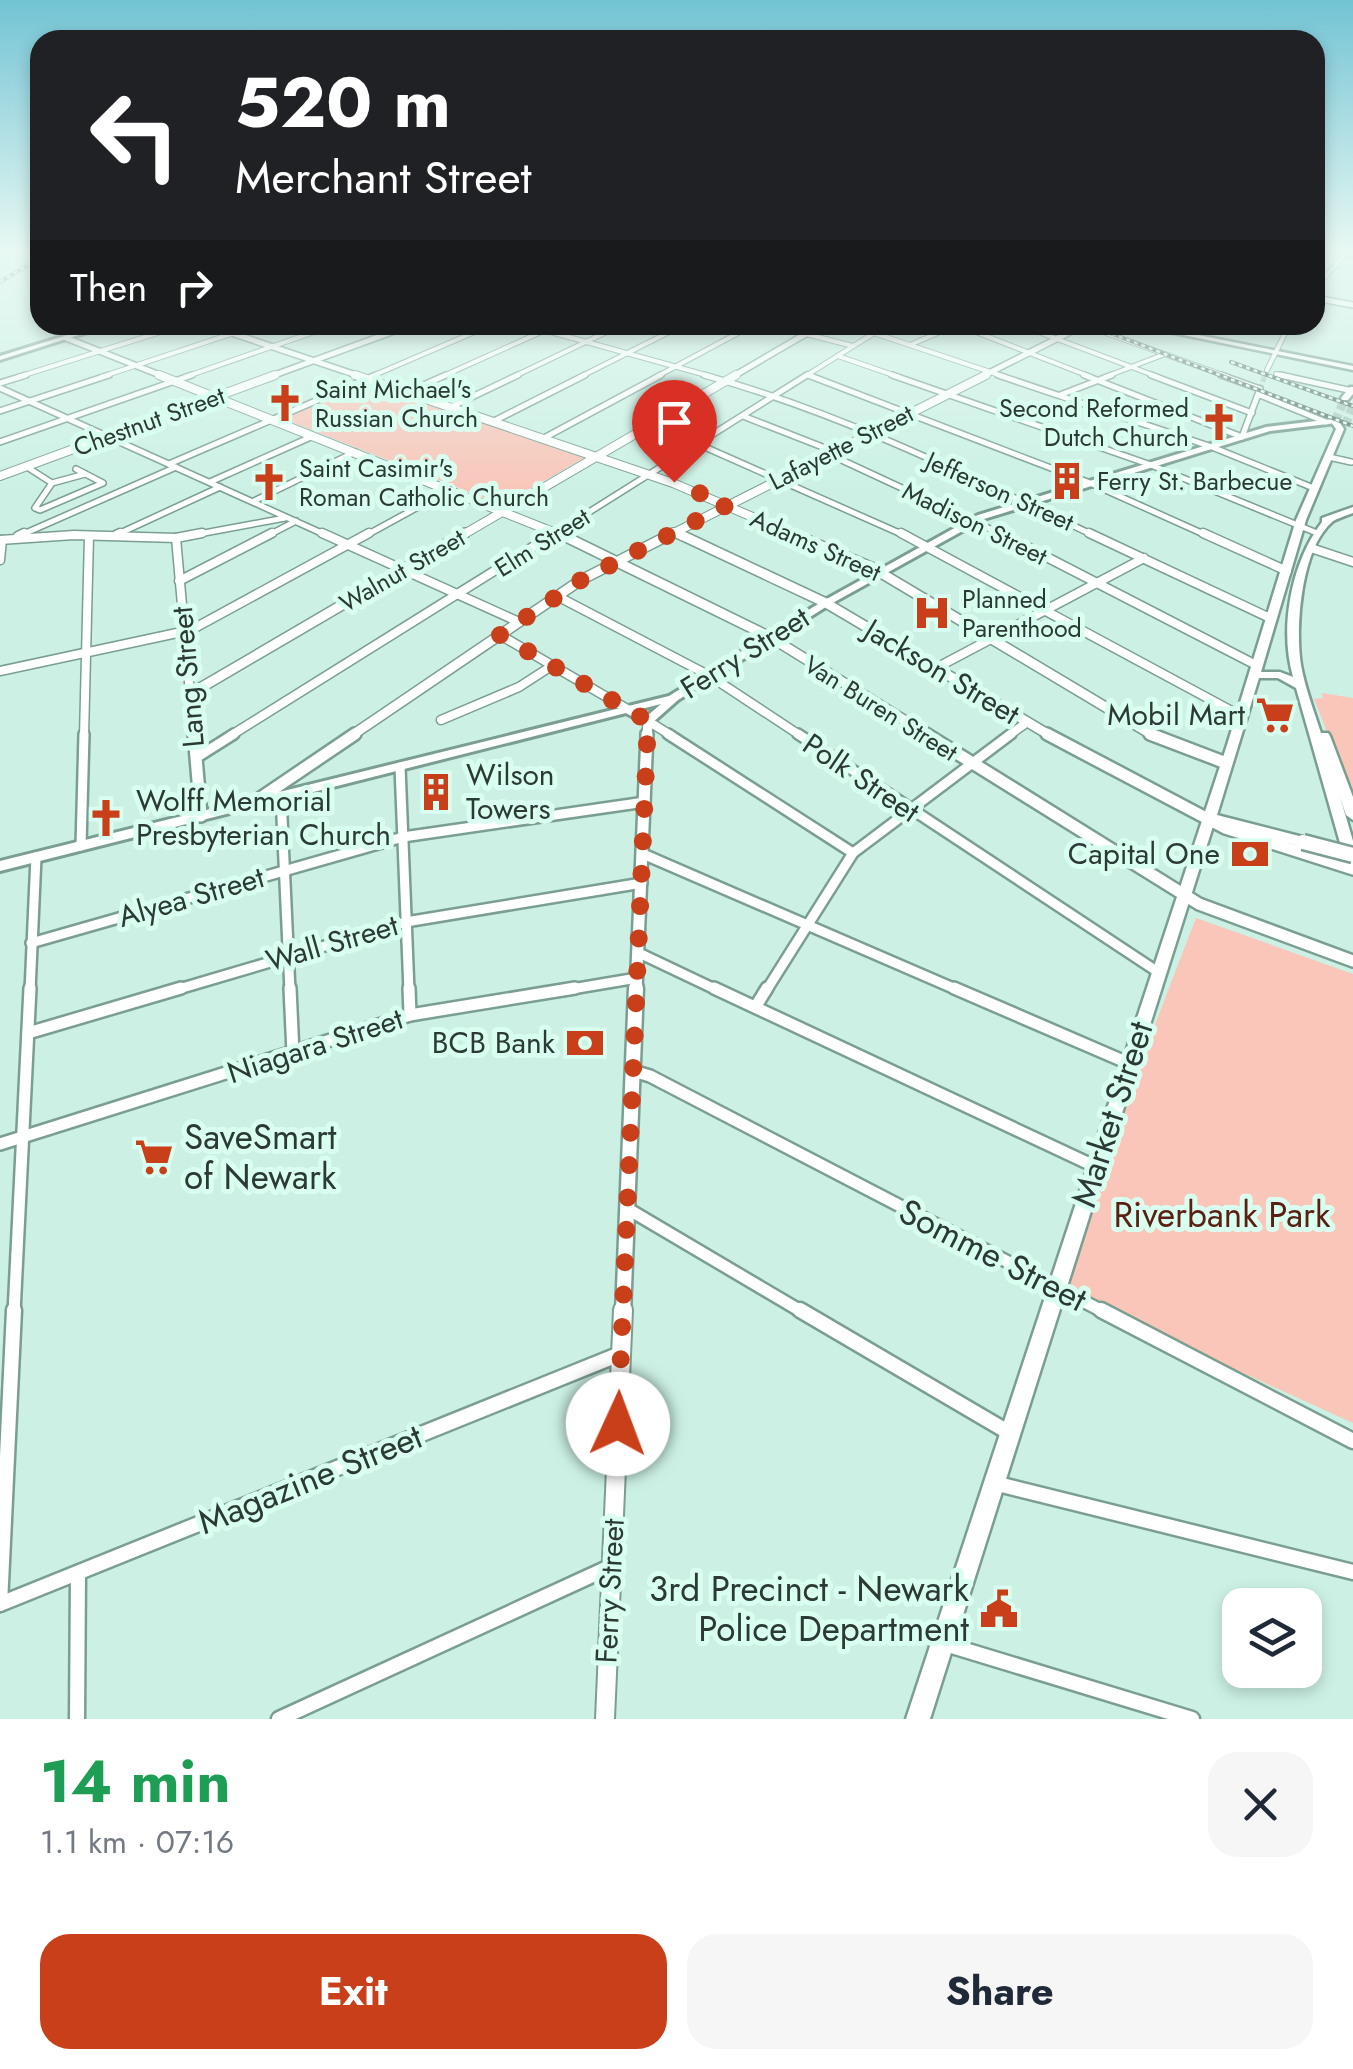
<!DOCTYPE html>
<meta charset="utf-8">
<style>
body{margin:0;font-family:Jost,sans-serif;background:#f6f6f7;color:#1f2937;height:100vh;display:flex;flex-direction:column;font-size:38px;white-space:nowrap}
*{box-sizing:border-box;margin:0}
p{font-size:32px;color:#747a83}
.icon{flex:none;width:55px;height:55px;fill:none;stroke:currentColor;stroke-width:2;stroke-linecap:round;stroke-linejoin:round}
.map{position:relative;height:1719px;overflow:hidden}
.side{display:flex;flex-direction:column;background:#fff;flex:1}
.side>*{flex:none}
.hud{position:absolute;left:30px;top:30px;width:1295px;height:305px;border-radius:30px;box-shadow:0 5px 15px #0003;background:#202124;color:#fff;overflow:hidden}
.tools{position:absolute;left:1222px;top:1588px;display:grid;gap:20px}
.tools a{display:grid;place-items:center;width:100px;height:100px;border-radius:20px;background:#fff;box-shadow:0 5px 15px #0003;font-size:50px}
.pin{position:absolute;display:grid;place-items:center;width:85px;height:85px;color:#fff;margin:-102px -42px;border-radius:50% 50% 50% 0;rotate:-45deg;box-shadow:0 0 10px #0007}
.pin .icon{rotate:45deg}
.me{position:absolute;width:110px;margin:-55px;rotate:2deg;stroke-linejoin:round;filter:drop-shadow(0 0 8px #0008)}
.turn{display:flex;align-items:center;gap:35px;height:210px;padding:0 40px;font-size:45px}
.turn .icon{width:130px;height:130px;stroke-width:2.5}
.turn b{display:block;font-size:70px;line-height:85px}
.then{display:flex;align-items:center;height:95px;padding:0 40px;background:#0003;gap:20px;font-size:38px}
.round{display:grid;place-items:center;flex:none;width:105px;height:105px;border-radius:30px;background:#f6f6f7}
.headline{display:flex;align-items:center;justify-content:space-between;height:170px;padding:0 40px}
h1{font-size:60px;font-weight:700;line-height:75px;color:#1e9e55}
.button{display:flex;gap:20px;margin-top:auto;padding:20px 40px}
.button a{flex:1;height:115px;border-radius:30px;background:#c83f19;color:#fff;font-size:40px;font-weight:700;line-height:115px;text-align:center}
.button a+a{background:#f6f6f7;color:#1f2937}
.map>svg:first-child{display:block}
.green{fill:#f9c6b9}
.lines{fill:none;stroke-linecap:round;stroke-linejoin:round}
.minor-tunnel-far1{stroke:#acccc1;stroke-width:4;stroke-dasharray:4 2.5;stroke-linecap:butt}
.minor-tunnel{stroke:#acccc1;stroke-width:5;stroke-dasharray:5 2.5;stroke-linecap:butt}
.primary-tunnel{stroke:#acccc1;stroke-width:9;stroke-dasharray:9 4;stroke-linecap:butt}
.minor-far5-casing{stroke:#7b9e92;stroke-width:6}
.minor-far4-casing{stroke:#7b9e92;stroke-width:8}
.minor-far3-casing{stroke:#7b9e92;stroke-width:11}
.minor-far2-casing{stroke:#7b9e92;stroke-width:14}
.minor-far1-casing{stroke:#7b9e92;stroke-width:16}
.minor-casing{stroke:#7b9e92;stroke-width:19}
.tertiary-far5-casing{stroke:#7b9e92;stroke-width:8}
.tertiary-far4-casing{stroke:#7b9e92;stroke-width:10}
.tertiary-far3-casing{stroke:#7b9e92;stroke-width:12}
.tertiary-far2-casing{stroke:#7b9e92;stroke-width:16}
.tertiary-far1-casing{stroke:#7b9e92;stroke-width:19}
.tertiary-casing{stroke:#7b9e92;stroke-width:22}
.secondary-casing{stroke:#7b9e92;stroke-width:6}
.primary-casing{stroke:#7b9e92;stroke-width:5}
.minor-far5{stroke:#fff;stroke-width:4}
.minor-far4{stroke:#fff;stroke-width:5}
.minor-far3{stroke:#fff;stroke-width:8}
.minor-far2{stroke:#fff;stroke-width:9}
.minor-far1{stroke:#fff;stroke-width:11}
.minor{stroke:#fff;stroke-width:14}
.tertiary-far5{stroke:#fff;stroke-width:5}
.tertiary-far4{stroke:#fff;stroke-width:8}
.tertiary-far3{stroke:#fff;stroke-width:9}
.tertiary-far2{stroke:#fff;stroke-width:11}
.tertiary-far1{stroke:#fff;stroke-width:14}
.tertiary{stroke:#fff;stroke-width:18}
.secondary{fill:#fff;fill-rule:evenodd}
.primary{fill:#fff;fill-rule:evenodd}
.rail-casing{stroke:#637971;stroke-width:4}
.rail{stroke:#d9fff1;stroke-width:2.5;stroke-dasharray:4;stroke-linecap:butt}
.primary-bridge-casing{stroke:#7b9e92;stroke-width:19;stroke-linecap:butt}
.primary-bridge{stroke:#fff;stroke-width:14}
.route{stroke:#c83f19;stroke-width:18;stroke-dasharray:0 32.4}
.labels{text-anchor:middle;stroke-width:10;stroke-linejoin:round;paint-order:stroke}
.far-poi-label{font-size:25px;fill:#2b3a35;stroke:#d9fff1;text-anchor:start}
.far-street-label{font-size:25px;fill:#2b3a35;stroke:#d9fff1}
.street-label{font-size:30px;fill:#2b3a35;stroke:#d9fff1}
.poi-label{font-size:30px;fill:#2b3a35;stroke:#d9fff1;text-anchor:end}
.near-street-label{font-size:35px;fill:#2b3a35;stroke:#d9fff1}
.near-poi-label{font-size:35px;fill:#2b3a35;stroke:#d9fff1;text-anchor:start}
.near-park-label{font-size:35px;fill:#5a1f11;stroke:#d9fff1}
</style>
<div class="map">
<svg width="1353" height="1719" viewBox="0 0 1353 1719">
<rect width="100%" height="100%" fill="#ccf1e4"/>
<g class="green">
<polygon points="365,383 584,457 584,458 502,505 284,419"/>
<polygon points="1322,693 1353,698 1353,797 1314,699 1323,698"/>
<polygon points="1196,918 1353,974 1353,1423 1054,1287"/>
</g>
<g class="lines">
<polyline class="minor-tunnel-far1" points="1264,377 1267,370"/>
<polyline class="minor-tunnel" points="1260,389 1265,375"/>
<g class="primary-tunnel">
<polyline points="1335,422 1345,398"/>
<polyline points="1345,426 1353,405"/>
</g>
<g class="minor-far5-casing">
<g id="minor-far5">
<polyline points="1315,287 1347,253"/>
<polyline points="524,325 544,331"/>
<polyline points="958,325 1091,377"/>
<polyline points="1020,325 1158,377"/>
<polyline points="1084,325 1228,377"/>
<polyline points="547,331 713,377"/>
<polyline points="874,333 1005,377"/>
<polyline points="806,334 853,346"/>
<polyline points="910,345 956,325"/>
<polyline points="838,356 899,377"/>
<polyline points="1267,370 1289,325"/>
<polyline points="1276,374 1291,377"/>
<polyline points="808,375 814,377"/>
<polyline points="18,377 183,325"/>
<polyline points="101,377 258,325"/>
<polyline points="185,377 334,325"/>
<polyline points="370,377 491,325"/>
<polyline points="441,377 541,332 570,325"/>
<polyline points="513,377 621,325"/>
<polyline points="580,377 683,325"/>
<polyline points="656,377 753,325"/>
<polyline points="804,377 887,325"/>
<polyline points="1105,377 1165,354"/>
</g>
</g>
<g class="minor-far4-casing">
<g id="minor-far4">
<path d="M704 375C841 413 966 475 1095 536"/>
<polyline points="808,375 1090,483 1208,536"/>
<polyline points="892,375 1151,465 1317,533"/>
<polyline points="998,375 1212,447 1316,489"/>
<polyline points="1084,375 1242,437 1260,389"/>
<polyline points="1151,375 1252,413"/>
<polyline points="1221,375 1260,389"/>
<polyline points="1280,375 1353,391"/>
<polyline points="0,383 26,375"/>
<polyline points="0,388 328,536"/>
<polyline points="408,392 446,375"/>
<polyline points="1060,395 1112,375"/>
<polyline points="1260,395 1326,422"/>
<polyline points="451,407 518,375"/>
<polyline points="0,411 109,375"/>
<polyline points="743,416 825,448 833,456 1005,536"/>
<polyline points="494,421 585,375"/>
<polyline points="544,438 661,375"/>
<polyline points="0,442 192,375"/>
<polyline points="698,444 906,536"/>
<polyline points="1329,457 1351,462"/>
<polyline points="169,464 376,375"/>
<polyline points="27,467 52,483 35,508 40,510 103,483 76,469"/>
<polyline points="210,482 313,436"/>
<polyline points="52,483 85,474"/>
<polyline points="254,501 355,452"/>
<polyline points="116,535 220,487"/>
<polyline points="19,536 176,467"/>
<polyline points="63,536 100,536"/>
<polyline points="188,536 285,518"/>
<polyline points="267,536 296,521"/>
<polyline points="365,536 449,490"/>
<polyline points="551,536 807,375"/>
</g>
</g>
<g class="minor-far3-casing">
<g id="minor-far3">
<polyline points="322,533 519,622"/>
<polyline points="901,533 1241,716"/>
<polyline points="1000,533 1258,666"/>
<polyline points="1089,533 1272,619"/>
<polyline points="1203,533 1287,571"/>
<polyline points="116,535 120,533"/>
<polyline points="18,536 24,533"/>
<polyline points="176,538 190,694"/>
<polyline points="0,540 74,535 176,538 202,533"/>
<polyline points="1311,548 1353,562"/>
<polyline points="0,560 2,540"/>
<polyline points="179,581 272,533"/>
<polyline points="557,596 710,676 801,736"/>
<polyline points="500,635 629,710"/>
<polyline points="936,668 1144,558"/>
<polyline points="0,671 191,630 369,533"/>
<polyline points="441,720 519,687 553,665"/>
<polyline points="648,721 672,736"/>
<polyline points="84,736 89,536"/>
<polyline points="230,736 555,533"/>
<polyline points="1008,736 1026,723"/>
</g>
</g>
<g class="minor-far2-casing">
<g id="minor-far2">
<polyline points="668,734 853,853"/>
<polyline points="798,734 1158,972"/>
<polyline points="196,758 234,734"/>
<polyline points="400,767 409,991"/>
<polyline points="281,796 290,991"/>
<polyline points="81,846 84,734"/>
<polyline points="643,854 960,991"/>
<polyline points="31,943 403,837 645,802"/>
<polyline points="639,953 719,991"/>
<polyline points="30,991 36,857"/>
<polyline points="172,991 406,922 642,883"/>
<polyline points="560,991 637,978"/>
<polyline points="766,991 853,853 1011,734"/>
</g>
</g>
<g class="minor-far1-casing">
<g id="minor-far1">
<polyline points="290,988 293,1053"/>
<polyline points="409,988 410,1015"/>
<polyline points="714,988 1094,1166"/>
<polyline points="954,988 1128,1063"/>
<polyline points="756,1006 767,988"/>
<polyline points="28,1033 181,988"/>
<polyline points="633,1071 650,1076 1106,1313"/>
<polyline points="0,1144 410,1015 575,988"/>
<polyline points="628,1209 804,1313"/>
<polyline points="14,1313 30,988"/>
</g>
</g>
<g class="minor-casing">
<g id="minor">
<polyline points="800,1310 1008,1432"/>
<polyline points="1101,1310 1353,1441"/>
<polyline points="994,1483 1353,1572"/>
<polyline points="0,1604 14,1310"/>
<polyline points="0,1604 620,1354"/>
<polyline points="942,1643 1192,1719"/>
<polyline points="77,1719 78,1573"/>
<polyline points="279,1719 612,1566"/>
</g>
</g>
<g class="tertiary-far5-casing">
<g id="tertiary-far5">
<polyline points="1315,298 1353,305"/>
<polyline points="208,325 362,377"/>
<polyline points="770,325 806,334"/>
<polyline points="66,338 165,377"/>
<polyline points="269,377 411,325"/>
<polyline points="732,377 821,325"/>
<polyline points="981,377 1084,325"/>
</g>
</g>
<g class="tertiary-far4-casing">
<g id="tertiary-far4">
<polyline points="159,375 563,536"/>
<polyline points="355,375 673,483 797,536"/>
<polyline points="0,476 275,375"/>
<polyline points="674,532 682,536"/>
<polyline points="461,536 736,375"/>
<polyline points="668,536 986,375"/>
</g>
</g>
<g class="tertiary-far3-casing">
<g id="tertiary-far3">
<polyline points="558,533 770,637 930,736"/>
<polyline points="677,533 826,603 1051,736"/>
<polyline points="791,533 871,567 1154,736"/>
<polyline points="194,736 190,694 465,533"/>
<polyline points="351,736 581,580 673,533"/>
<polyline points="647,736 648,721"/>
</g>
</g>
<g class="tertiary-far2-casing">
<g id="tertiary-far2">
<polyline points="194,734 201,816"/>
<polyline points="926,734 1199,904 1353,961"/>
<polyline points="1047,734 1225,828 1353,869"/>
<polyline points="1150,734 1226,763"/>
<polyline points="253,803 355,734"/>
<polyline points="636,991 647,734"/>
</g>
</g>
<g class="tertiary-far1-casing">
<polyline id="tertiary-far1" points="623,1313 636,988"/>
</g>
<g class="tertiary-casing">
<polyline id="tertiary" points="605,1719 623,1310"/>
</g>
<g class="secondary-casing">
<g id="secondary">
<polygon points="100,325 110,325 0,360 0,356"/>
<path d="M1333 419 1337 421 1336 423 1270 431 984 519 829 605 678 700 652 723H644L626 713 0 871V861L669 696 823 601 978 515 1266 427ZM661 704 647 716 637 710Z"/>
</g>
</g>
<g class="primary-casing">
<g id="primary">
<polygon points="1335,251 1353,252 1353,256 1336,252"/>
<polygon points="1135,325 1148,325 1353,366 1353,370"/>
<polygon points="1350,387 1353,387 1353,394 1348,400 1342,400 1341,398"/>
<path d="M1332 420H1338L1344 429 1306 520 1261 672H1280L1293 677C1279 628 1291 563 1322 522V518L1353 507V513C1346 516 1337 518 1332 522 1301 549 1295 627 1301 665 1305 688 1314 711 1321 733H1328L1330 736 1353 797V820L1346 815 1340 797 1353 841V869L1346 864 1296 688 1278 678H1259L1217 815 1303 837 1310 842 1303 847 1214 823 930 1719H906L1227 745 1296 520 1336 429 1331 422Z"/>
</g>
</g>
<use href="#minor-far5" class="minor-far5"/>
<use href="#minor-far4" class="minor-far4"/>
<use href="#minor-far3" class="minor-far3"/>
<use href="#minor-far2" class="minor-far2"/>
<use href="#minor-far1" class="minor-far1"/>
<use href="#minor" class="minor"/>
<use href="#tertiary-far5" class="tertiary-far5"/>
<use href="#tertiary-far4" class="tertiary-far4"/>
<use href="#tertiary-far3" class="tertiary-far3"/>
<use href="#tertiary-far2" class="tertiary-far2"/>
<use href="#tertiary-far1" class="tertiary-far1"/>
<use href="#tertiary" class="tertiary"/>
<use href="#secondary" class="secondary"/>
<use href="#primary" class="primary"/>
<g class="rail-casing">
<g id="rail">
<polyline points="0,282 40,258"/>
<polyline points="1089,325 1353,426"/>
<polyline points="1231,362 1353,406"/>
</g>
</g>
<use href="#rail" class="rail"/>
<g class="primary-bridge-casing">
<polyline id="primary-bridge" points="1303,842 1353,855"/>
</g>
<use href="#primary-bridge" class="primary-bridge"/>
</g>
<linearGradient id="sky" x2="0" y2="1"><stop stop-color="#72c3d4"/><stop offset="0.51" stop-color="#e8f9f3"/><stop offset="1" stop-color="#e8f9f3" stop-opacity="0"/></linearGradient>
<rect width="1353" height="492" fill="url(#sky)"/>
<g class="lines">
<polyline class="route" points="618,1424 648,721 500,635 581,580 727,505 674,482"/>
</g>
<defs>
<g id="church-bare" transform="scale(3)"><path d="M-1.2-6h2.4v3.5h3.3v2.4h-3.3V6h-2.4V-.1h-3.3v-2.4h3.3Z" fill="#c83f19" stroke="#d9fff1" stroke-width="2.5" paint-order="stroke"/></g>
<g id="building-bare" transform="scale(3)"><path d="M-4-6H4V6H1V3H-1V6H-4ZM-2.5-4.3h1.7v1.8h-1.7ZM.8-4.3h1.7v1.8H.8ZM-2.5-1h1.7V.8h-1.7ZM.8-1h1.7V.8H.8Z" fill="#c83f19" stroke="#d9fff1" stroke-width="2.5" paint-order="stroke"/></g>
<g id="hospital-bare" transform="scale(3)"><path d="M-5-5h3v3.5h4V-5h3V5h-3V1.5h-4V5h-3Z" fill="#c83f19" stroke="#d9fff1" stroke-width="2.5" paint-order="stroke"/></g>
<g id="supermarket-bare" transform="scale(3)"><path d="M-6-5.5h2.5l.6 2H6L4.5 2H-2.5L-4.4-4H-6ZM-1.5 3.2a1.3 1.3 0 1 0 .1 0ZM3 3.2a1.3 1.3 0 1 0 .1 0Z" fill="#c83f19" stroke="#d9fff1" stroke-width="2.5" paint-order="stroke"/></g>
<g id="bank-bare" transform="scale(3)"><path d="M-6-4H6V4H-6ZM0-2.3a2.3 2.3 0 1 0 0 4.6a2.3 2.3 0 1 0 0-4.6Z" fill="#c83f19" stroke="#d9fff1" stroke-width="2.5" paint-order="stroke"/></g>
<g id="civic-bare" transform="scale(3)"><path d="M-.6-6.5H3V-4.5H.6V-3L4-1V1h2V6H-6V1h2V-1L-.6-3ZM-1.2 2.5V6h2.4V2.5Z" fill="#c83f19" stroke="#d9fff1" stroke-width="2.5" paint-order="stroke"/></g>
</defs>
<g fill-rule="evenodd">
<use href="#church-bare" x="285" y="403"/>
<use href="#church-bare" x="1219" y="422"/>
<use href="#building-bare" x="1067" y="481"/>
<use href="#church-bare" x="269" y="482"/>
<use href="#hospital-bare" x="932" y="613"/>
<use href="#supermarket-bare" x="1275" y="715"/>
<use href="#building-bare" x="436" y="792"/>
<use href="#church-bare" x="106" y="818"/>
<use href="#bank-bare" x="1250" y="854"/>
<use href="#bank-bare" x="585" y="1043"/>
<use href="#supermarket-bare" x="154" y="1157"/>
<use href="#civic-bare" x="999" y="1609"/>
</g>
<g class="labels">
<g class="far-poi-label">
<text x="315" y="398">Saint Michael's<tspan x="315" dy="29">Russian Church</tspan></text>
<text x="1189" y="417" text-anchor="end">Second Reformed<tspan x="1189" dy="29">Dutch Church</tspan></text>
<text x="299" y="477">Saint Casimir's<tspan x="299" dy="29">Roman Catholic Church</tspan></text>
<text x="1097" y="490">Ferry St. Barbecue</text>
<text x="962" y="608">Planned<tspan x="962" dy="29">Parenthood</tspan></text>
</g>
<g class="far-street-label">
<text transform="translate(149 421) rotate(-20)" y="9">Chestnut Street</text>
<text transform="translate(841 447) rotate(-27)" y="9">Lafayette Street</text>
<text transform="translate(1000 491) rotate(24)" y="9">Jefferson Street</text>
<text transform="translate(975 523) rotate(26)" y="9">Madison Street</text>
<text transform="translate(542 542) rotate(-32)" y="9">Elm Street</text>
<text transform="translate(816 545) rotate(24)" y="9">Adams Street</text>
<text transform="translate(402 570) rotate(-30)" y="9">Walnut Street</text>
<text transform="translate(881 708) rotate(32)" y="9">Van Buren Street</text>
</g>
<g class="street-label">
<text transform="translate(745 653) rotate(-32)" y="10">Ferry Street</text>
<text transform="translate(942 672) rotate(31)" y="10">Jackson Street</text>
<text transform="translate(188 677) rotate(-95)" y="10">Lang Street</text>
<text transform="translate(861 778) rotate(34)" y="10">Polk Street</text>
<text transform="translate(191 897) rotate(-16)" y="10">Alyea Street</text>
<text transform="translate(332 943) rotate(-16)" y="10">Wall Street</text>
<text transform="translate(315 1046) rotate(-18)" y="10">Niagara Street</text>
<text transform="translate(610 1591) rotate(-87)" y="10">Ferry Street</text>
</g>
<g class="poi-label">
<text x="1245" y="725">Mobil Mart</text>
<text x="466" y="785" text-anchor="start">Wilson<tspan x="466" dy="34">Towers</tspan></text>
<text x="136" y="811" text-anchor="start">Wolff Memorial<tspan x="136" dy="34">Presbyterian Church</tspan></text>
<text x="1220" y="864">Capital One</text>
<text x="555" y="1053">BCB Bank</text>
</g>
<g class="near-street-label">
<text transform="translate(1112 1114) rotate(-72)" y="12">Market Street</text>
<text transform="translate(993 1255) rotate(27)" y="12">Somme Street</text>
<text transform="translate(310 1479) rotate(-22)" y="12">Magazine Street</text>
</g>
<g class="near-poi-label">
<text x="184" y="1149">SaveSmart<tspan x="184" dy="40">of Newark</tspan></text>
<text x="969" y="1601" text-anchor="end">3rd Precinct - Newark<tspan x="969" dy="40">Police Department</tspan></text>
</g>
<g class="near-park-label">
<text x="1222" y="1227">Riverbank Park</text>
</g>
</g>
</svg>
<div class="tools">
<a><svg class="icon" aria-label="layers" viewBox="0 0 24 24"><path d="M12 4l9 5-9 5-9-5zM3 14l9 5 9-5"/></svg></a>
</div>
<div class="pin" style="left:674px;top:482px;background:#d93025"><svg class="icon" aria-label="arrive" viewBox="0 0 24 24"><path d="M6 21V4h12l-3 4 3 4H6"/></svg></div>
<svg class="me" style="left:618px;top:1424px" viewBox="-20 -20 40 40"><circle r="19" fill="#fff"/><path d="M0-13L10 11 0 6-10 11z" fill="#c83f19"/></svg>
<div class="hud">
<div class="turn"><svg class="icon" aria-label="left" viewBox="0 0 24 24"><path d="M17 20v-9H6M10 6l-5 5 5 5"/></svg><div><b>520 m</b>Merchant Street</div></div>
<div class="then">Then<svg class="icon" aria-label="right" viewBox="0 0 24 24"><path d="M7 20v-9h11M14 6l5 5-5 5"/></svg></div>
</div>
</div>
<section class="side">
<div class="headline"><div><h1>14 min</h1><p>1.1 km · 07:16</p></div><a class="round"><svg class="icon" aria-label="close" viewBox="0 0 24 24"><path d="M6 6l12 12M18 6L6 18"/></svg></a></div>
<div class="button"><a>Exit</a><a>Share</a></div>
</section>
